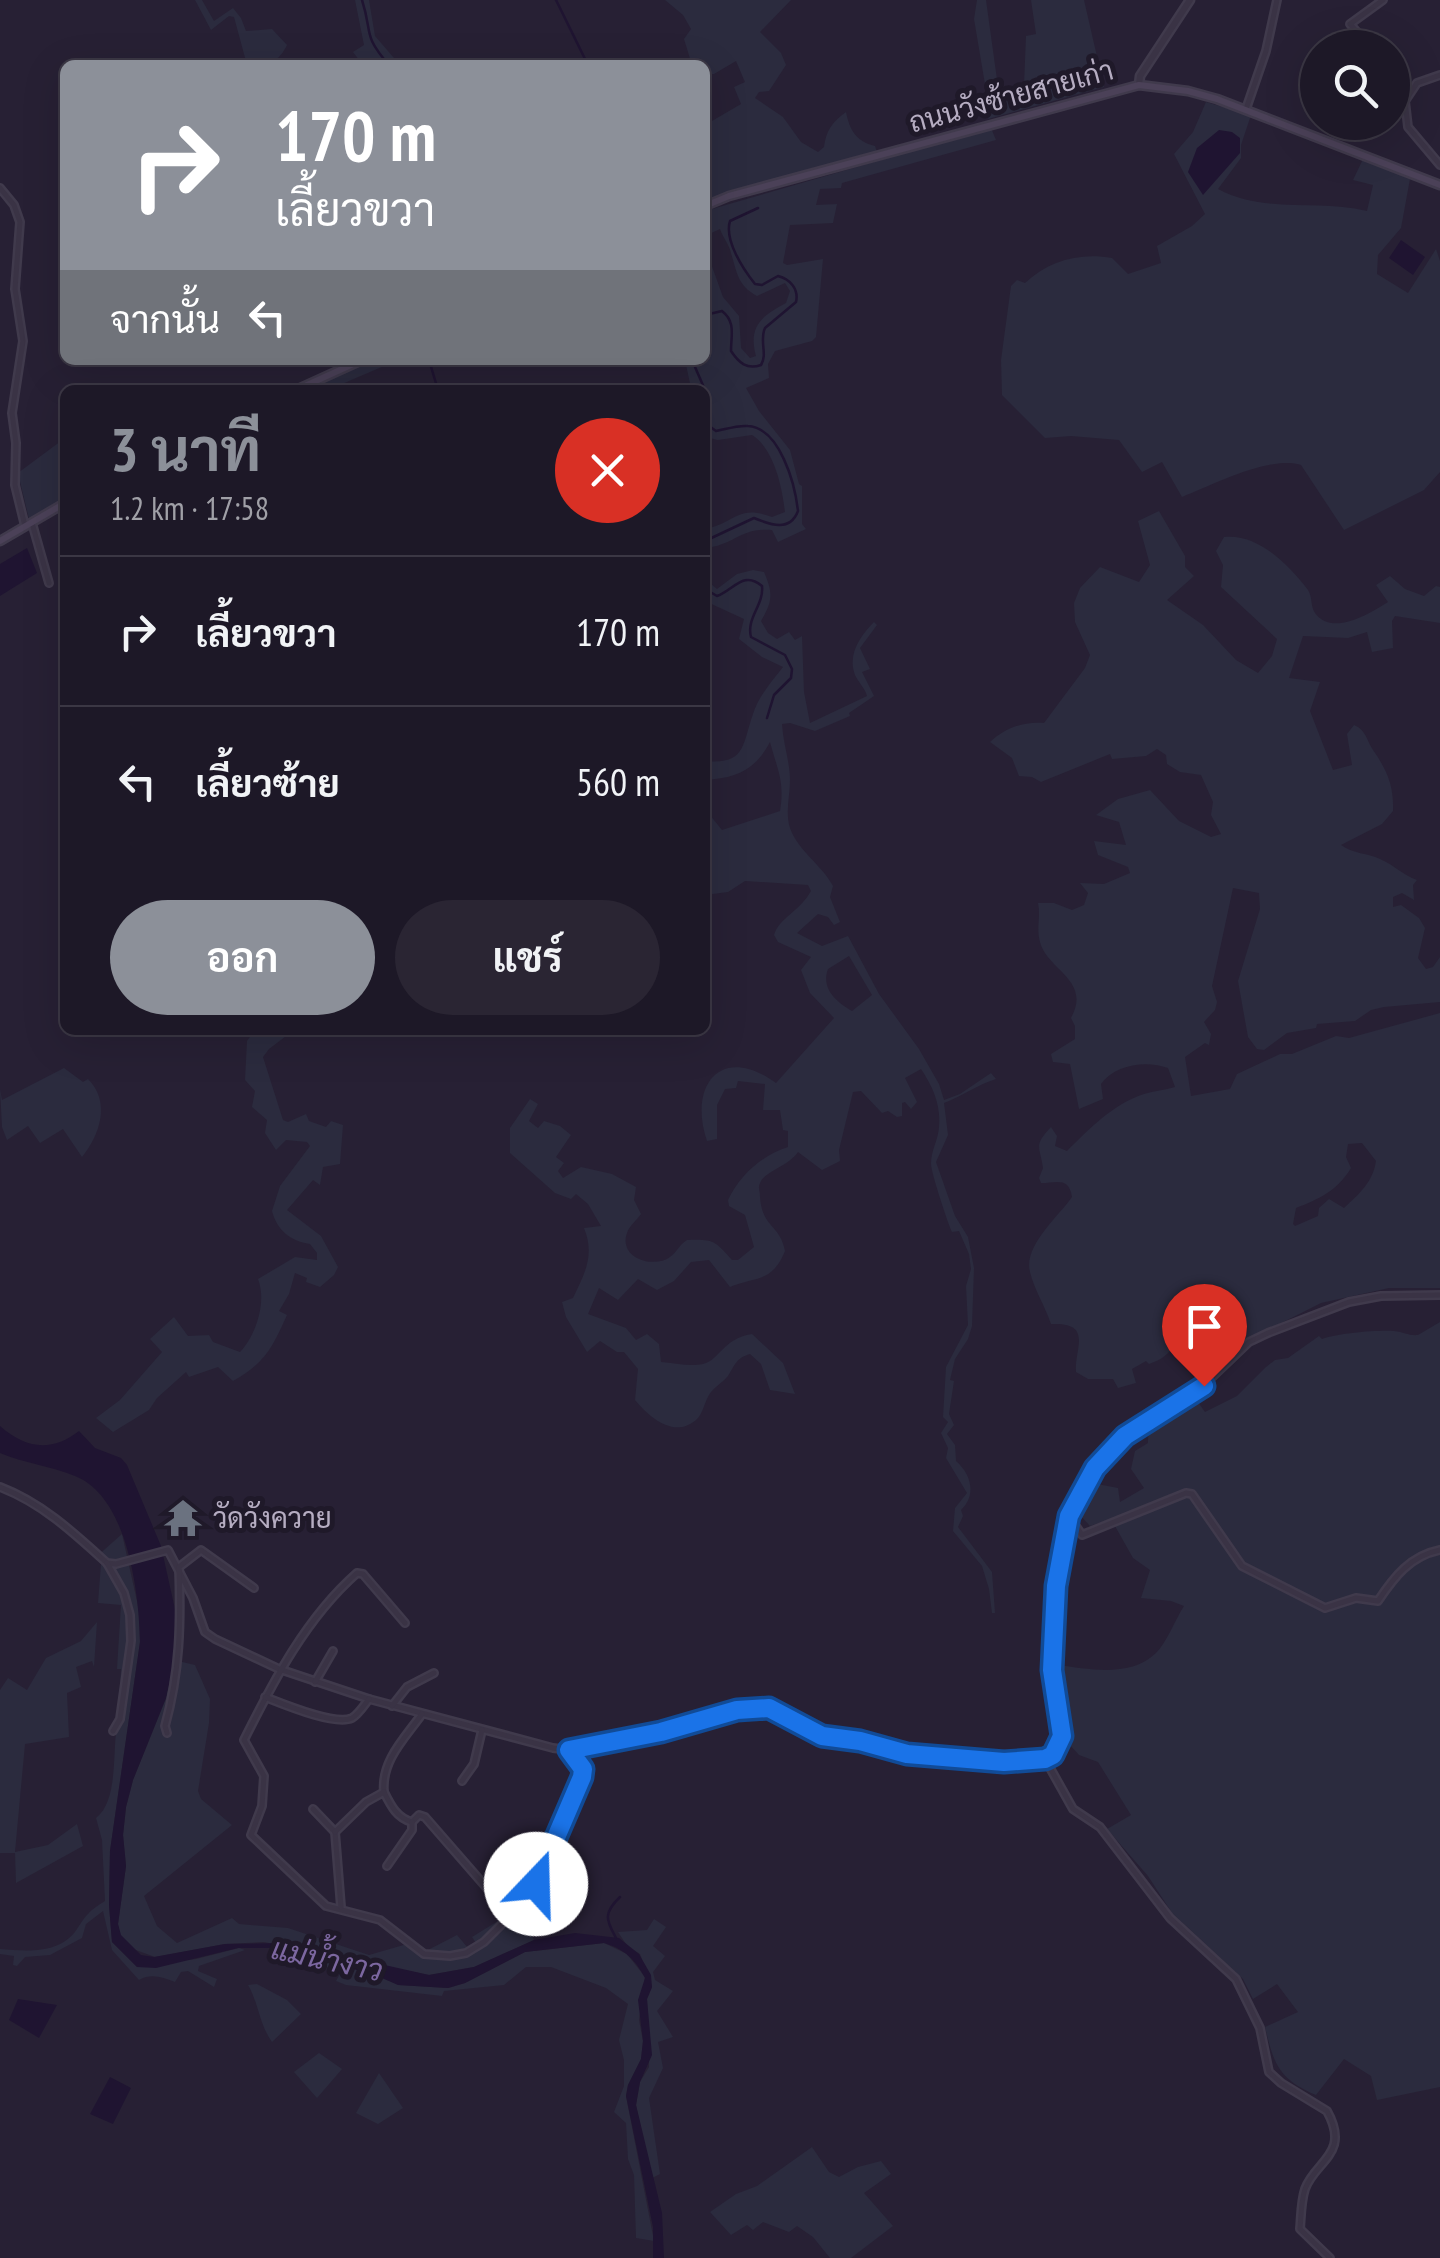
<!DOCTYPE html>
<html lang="th">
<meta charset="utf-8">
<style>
body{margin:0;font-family:"PT Sans Narrow",Sarabun,sans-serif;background:#2a2533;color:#f1f3f6;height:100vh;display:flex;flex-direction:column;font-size:38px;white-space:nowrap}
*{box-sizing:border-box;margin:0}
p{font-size:32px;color:#a0a0a7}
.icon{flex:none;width:55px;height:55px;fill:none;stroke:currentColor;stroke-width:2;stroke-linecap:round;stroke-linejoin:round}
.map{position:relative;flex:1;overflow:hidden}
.side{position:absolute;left:60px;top:385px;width:650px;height:650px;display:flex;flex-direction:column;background:#1d1827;border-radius:15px;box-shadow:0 10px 40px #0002,0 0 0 2px #3b3744}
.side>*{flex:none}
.hud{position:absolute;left:60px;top:60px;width:650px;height:305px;border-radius:15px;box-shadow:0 10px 40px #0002,0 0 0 2px #3b3744;background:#8c9099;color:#fff;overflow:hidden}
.controls{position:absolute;left:1300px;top:30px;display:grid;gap:20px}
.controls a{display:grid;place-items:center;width:110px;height:110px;border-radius:50%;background:#1d1827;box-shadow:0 10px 40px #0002,0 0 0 2px #3b3744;font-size:50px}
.pin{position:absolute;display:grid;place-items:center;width:85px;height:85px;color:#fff;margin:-102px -42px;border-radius:50% 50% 50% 0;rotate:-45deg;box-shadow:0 0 10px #0007}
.pin .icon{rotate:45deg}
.me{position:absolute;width:110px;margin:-55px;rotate:21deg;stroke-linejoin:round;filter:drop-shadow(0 0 8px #0008)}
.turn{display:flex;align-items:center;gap:35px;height:210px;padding:0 50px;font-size:45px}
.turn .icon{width:130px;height:130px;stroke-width:2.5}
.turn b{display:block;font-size:70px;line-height:85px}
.then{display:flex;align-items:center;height:95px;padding:0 50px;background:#0003;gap:20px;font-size:38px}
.round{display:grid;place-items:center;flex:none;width:105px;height:105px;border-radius:52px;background:#2a2533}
.head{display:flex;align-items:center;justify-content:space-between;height:170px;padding:0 50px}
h1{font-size:60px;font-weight:700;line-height:75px;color:#8c9099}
.cta{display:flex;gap:20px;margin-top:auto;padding:20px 50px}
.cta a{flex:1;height:115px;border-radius:60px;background:#8c9099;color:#fff;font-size:40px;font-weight:700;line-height:115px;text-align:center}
.cta a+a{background:#2a2533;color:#f1f3f6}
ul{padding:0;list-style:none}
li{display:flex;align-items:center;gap:30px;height:150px;padding:0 50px;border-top:2px solid #3b3744}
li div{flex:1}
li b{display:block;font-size:38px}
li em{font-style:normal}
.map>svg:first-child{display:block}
.green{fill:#2b2b3e;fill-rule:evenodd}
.water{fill:#1f1431}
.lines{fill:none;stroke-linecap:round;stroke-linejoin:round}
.stream{stroke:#1f1431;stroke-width:2.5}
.minor-casing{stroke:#403a4c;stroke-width:10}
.tertiary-casing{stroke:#403a4c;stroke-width:11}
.secondary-casing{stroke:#403a4c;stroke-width:11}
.minor{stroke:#3a3345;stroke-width:5}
.tertiary{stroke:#3a3345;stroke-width:6}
.secondary{stroke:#4b4158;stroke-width:6}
.route-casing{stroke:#114b97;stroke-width:25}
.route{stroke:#1a73e8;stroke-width:18}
.labels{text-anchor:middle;stroke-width:10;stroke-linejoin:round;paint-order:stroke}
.street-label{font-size:28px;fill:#b6adc2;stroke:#1f1929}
.poi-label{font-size:28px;fill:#b6adc2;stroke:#1f1929;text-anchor:start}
.water-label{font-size:30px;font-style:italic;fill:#7c67a0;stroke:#1f1929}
</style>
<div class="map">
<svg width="1440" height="2258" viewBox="0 0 1440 2258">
<rect width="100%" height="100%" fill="#272034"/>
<g class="green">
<path d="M195 0H202L214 21 233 8 241 18 246 31 272 29 287 45C278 64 267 65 247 65L234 17 229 16 211 30Z"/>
<polygon points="355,0 369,0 375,36 400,65 363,65 353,52 364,45"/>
<path d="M665 0H791L760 32 781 53 786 65 769 91 759 92 755 98 783 117 801 142 818 152 824 147C826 131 832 122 846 112 850 131 856 141 875 146L877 152 709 200 705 186V125L741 104 734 87 745 82 736 61 714 74H705V65H692L684 39 691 29 683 15Z"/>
<polygon points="977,0 986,0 999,94 1024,85 1026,36 1036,34 1031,0 1084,0 1104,87 988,119 990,114 974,19"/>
<path d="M1206 102 1251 115 1241 145V158L1218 189C1264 214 1317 199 1367 211L1373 185 1353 180 1363 159 1410 179 1401 228 1378 255 1377 274 1408 293 1436 249 1440 261V472L1424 490 1344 530 1301 465C1270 455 1213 485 1182 497L1162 462 1142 472 1119 440 1071 436 1045 438 1002 395 1001 360 1011 286 1017 280 1025 283C1048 261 1080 252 1112 258L1128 274 1161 263 1157 246 1192 226 1205 214 1174 154 1193 132Z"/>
<path d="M991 128 996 140 842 183 841 188 820 189 816 205 837 204 833 223 790 225 783 263 787 265 823 259 816 337 812 341 775 351 768 364 769 378 746 388 759 411 790 450 799 484 802 486V524L806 529 778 542 772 530C740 527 735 545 705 548V529C736 523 737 504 772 517L785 512C782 486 774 449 752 435L718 440 705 437V390L691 388 685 360H705V247L723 297 739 316 741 348 750 358 756 356C748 327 761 316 786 303L790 291 785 283 757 296C737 285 737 272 731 253 729 244 723 238 720 229L705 236V211Z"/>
<polygon points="372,360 398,360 328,390 307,390"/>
<polygon points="65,438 65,498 29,519 18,473"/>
<path d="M1159 511 1185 556V567L1194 576 1167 600 1203 625 1236 660 1258 673 1272 656 1277 639 1221 587 1223 565 1216 551 1224 537C1258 533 1289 565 1308 590 1313 598 1310 606 1315 613 1332 637 1371 613 1388 602L1376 585 1390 576 1405 589 1424 596 1436 586 1440 587V623L1395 616 1392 621 1393 648 1372 652 1367 632 1348 638 1303 636 1289 678 1320 682 1310 711 1333 770 1352 765 1347 734 1354 725C1366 730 1366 739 1373 750 1387 770 1394 786 1393 811L1382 824 1341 845C1354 854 1367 853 1380 859 1394 865 1403 875 1417 880L1413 885 1414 900 1402 893 1393 897V907L1401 905 1419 918 1425 928 1418 958 1426 969 1433 967 1440 957V1002L1384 1007 1371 1010 1355 1021 1317 1024 1316 1028 1287 1033 1264 1050 1257 1049 1248 1037 1238 981 1260 909 1259 893 1233 888 1212 986 1217 1002 1215 1010 1204 1022 1211 1034 1209 1045 1205 1043 1185 1057 1191 1096 1230 1089 1237 1074 1280 1054H1292L1336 1036 1349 1038 1440 1013V1288H1389L1321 1303 1220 1354 1204 1328 1201 1313 1192 1312 1190 1297H1180C1184 1326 1181 1354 1149 1364L1146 1361 1132 1369 1136 1383 1118 1388 1113 1379H1088L1076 1372C1074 1349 1094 1322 1051 1324 1045 1306 1034 1289 1030 1272 1023 1246 1059 1216 1072 1197 1069 1176 1056 1183 1041 1183L1039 1178 1043 1168C1040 1146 1033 1146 1051 1127L1057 1136 1055 1146 1067 1151C1089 1129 1113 1104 1144 1094 1154 1091 1165 1090 1175 1087L1168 1068C1147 1060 1115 1064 1101 1084L1103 1099 1079 1109 1070 1064 1053 1062 1051 1054 1075 1039V1026L1071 1018C1092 980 1047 970 1040 942 1036 928 1041 916 1038 903H1054L1072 910 1084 905 1088 893 1080 883 1104 884 1130 873 1128 867 1098 855 1094 841 1126 845 1119 822 1096 815 1118 799 1150 790 1179 821 1211 837 1221 834 1211 815 1213 802 1201 775 1180 772 1167 764 1166 755 1157 749 1146 756 1112 759 1110 754 1041 782 1032 777 1019 776 1012 758 990 742C1005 728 1024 721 1044 723L1085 668 1090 655 1075 622 1074 603 1080 588 1100 567 1139 582 1150 565 1138 521ZM1362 1143 1376 1161C1373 1182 1359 1194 1344 1208L1329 1199 1319 1208 1318 1216 1295 1226 1293 1224 1296 1208C1319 1199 1337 1191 1351 1168L1346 1157 1348 1144Z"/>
<path d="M753 570 764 572C773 593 773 601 761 621L768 633 777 639 789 632 795 640 802 636 804 692 810 723 867 696C865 688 858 682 855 675 847 654 861 635 874 622L877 625 860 648 870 669 862 672 874 696 849 713 850 716 815 731 790 723 782 724C783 743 790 762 790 780 790 796 785 812 790 828 798 851 822 865 833 886L830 897 840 922 834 925 828 917 818 914 797 933 822 946 848 936 879 994 919 1049 939 1084 944 1100 960 1094 991 1073 996 1079C977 1085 962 1096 944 1103L948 1135 936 1162 955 1216 968 1237 974 1268 972 1326 968 1339 955 1359 950 1380 954 1381 949 1414 954 1425 947 1434 955 1445 956 1461C971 1474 977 1495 961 1510L963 1516 958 1527 992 1572 995 1613H992L989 1589 982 1566 953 1531 955 1508 967 1493 946 1458 948 1448 941 1433 948 1422 943 1417 946 1367 968 1325 966 1286 971 1269 969 1254 959 1231 952 1232C948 1224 931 1172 931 1164 931 1150 938 1141 939 1127 941 1105 933 1087 921 1069L905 1078 917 1102 911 1109 905 1102 902 1103V1116L897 1117 888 1111 882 1113 861 1091 853 1092 839 1150 840 1161 822 1170 798 1152C788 1166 767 1171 761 1181 757 1189 760 1188 760 1197 762 1228 780 1224 785 1251 772 1283 756 1276 730 1287L709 1260 691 1262 674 1281 657 1290 638 1279 618 1300 599 1288 588 1314 626 1328 636 1340 647 1334 659 1344 661 1362C674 1363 690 1367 703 1364 720 1360 722 1339 752 1334L783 1363 795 1394 770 1390 761 1364 750 1354C736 1358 735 1365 728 1376 723 1382 716 1386 711 1392 704 1401 704 1413 696 1420 674 1439 649 1417 635 1400L638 1369 624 1352H617L600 1341 587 1352 566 1317 562 1302 573 1298C585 1273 595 1255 584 1228L601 1226 588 1204 576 1194 571 1199 555 1193 510 1153V1128L530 1099 538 1104 529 1121 538 1128 544 1121 560 1126 571 1135 556 1157 564 1163 558 1171 563 1178 581 1167 612 1174 636 1187 634 1200 641 1214C637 1220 629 1226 627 1233 618 1258 654 1269 670 1257 677 1252 679 1245 687 1240 714 1239 715 1241 732 1260H738L754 1247 745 1215 729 1206 728 1200C740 1175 761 1156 788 1147V1131L783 1130 780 1110H763L765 1084 738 1081 736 1088 725 1089 717 1105V1139L707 1141C688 1085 721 1043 776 1083L834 1018 810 993 801 970 811 957 778 942 774 935C779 918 800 911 811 891L808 885 745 881 728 892 705 895V809L722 830 780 811C785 781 777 769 770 742 755 770 737 778 705 780V761C746 765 742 745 753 714 758 697 772 681 783 667L762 657 739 639 744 619 705 601V579L717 589 737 574ZM849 956 872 995 852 1011C835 1001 821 988 828 969Z"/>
<path d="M255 1030H294L269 1049 263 1057 283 1120 288 1122 306 1114 309 1121 326 1127 331 1121 343 1125 340 1164 323 1167 320 1185 313 1180 287 1210 321 1236 338 1267 334 1275 320 1287 306 1282 307 1278 295 1273 289 1294 279 1311 287 1315C272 1348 266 1362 233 1381L218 1367 189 1377 186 1372 157 1398 149 1410 113 1432 96 1418 120 1400 162 1352 150 1339 174 1317 188 1336 209 1335 213 1342 240 1352C256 1335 267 1302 258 1279L295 1257 317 1260V1253L310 1244C290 1241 277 1230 272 1211L280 1186 310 1146 307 1142 286 1140 276 1150 265 1133 267 1120 252 1107 255 1091 245 1080 247 1041Z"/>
<path d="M64 1068 83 1082 88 1079C111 1102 100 1135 82 1157L63 1129 40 1143 28 1126 7 1140 2 1127 0 1089 2 1100Z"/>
<path d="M1440 1322V2087L1377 2100 1371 2076 1344 2059 1316 2095C1279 2079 1274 2065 1265 2027L1298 2012 1277 1984 1253 1999 1243 1979 1172 1913 1148 1876 1107 1829 1131 1815 1098 1762 1079 1755 1068 1743 1061 1715 1058 1665C1089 1669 1130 1678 1156 1653 1167 1642 1175 1620 1184 1606L1171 1601 1141 1598 1150 1570 1133 1558 1111 1519 1090 1526 1078 1513 1092 1483 1118 1488 1120 1502 1144 1488 1131 1469 1135 1451 1148 1443C1147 1417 1173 1407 1193 1395L1205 1412 1237 1396 1266 1367 1275 1360 1288 1358 1319 1336 1322 1339C1340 1333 1375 1330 1394 1331 1404 1332 1409 1336 1418 1335Z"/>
<path d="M122 1534 139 1610 140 1642 110 1851 109 1905 112 1942 137 1967 196 1959 239 1948 245 1950 199 1966 198 1971 217 1979 214 1987 188 1971 181 1972 175 1982C162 1977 151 1973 139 1980L112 1950 103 1911 86 1924 82 1938 50 1955 25 1957 17 1966 13 1965 14 1956 0 1954V1949C26 1951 60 1955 77 1929 86 1915 90 1910 105 1901L102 1840 96 1818C117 1802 113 1758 116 1733L111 1730 118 1718 121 1669H117L121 1605 98 1603 101 1564 95 1558Z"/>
<polygon points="97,1622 94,1667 92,1661 76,1667 81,1687 67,1693 69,1737 25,1744 15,1852 48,1845 77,1824 83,1846 16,1883 15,1853 0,1853 0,1690 8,1678 27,1690 46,1658 81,1641"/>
<polygon points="174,1660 195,1665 210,1699 209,1723 198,1791 201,1799 232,1825 144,1896 157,1926 177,1943 232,1918 239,1924 288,1928 369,1955 414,1942 424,1952 457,1935 468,1948 476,1943 472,1937 506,1916 482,1884 512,1858 540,1877 522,1914 534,1940 474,1967 429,1975 264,1942 225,1944 155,1957 133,1949 120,1935 118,1924 126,1866 123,1835 126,1807 133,1780 166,1698"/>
<polygon points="654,1919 666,1927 653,1946 665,1956 653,1972 655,1980 673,1991 657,2011 673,2037 658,2042 663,2068 649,2098 660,2174 652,2178 636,2105 640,2082 649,2067 647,1999 652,1987 640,1954 628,1947 618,1932 647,1930"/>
<polygon points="604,1943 627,1954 645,1977 639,2020 643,2041 641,2059 628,2085 626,2096 654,2241 636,2238 634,2175 628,2159 626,2123 614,2112 624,2086 624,2060 619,2040 628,2004 606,1988 551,1967 526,1967 504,1985 444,1991 442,1996 346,1985 336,1981 342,1970 307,1963 283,1950 373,1974 399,1985 448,1988 465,1983 525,1952"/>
<path d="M257 1984 287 2000 301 2014 272 2042C259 2024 259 2004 248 1985Z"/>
<polygon points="319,2053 342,2069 317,2098 294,2072"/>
<polygon points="379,2073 403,2108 378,2124 356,2113"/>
<polygon points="812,2147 829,2172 839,2177 858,2167 881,2161 891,2174 864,2193 893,2226 851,2258 830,2258 813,2237 797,2226 789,2232 763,2222 753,2230 747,2225 731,2235 710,2212 736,2194 757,2186"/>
</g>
<g class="water">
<polygon points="1219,130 1232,132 1240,138 1240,153 1203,195 1188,172 1197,148"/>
<polygon points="1401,240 1425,257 1413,275 1389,258"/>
<polygon points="27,548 37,573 0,596 0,564"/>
<path d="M0 1426C26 1449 52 1452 79 1431L95 1448 121 1458 127 1465 161 1546 176 1614 177 1647 166 1698 133 1780 126 1807 123 1835 126 1866 118 1924 121 1935 141 1955 154 1957 225 1944 287 1943 429 1975 474 1967 534 1940 575 1933 619 1938 639 1954 651 1975 652 1987 647 1999 652 2055 640 2082 636 2105 662 2213 664 2258H653V2227L626 2096 628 2085 641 2059 643 2041 638 2000 645 1978C635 1959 624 1949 604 1943L525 1952 465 1983 448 1988 398 1985 373 1974 270 1948H238L156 1968 137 1967 112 1942 109 1905 110 1851 140 1642C139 1593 128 1497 75 1476 50 1466 24 1463 0 1453Z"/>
<polygon points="18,1999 57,2005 39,2038 9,2020"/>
<polygon points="110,2077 131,2088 113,2124 90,2114"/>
</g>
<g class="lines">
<g class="stream">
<path d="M362 0C373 34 362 34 389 65"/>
<polyline points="556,0 588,65"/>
<path d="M705 315 722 311C736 322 731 335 731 351 739 363 747 370 761 365 768 354 759 341 765 328L796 302C799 289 790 279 778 276L762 285 755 284C743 269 724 240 730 221L758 208"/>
<polyline points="429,360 438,390"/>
<polyline points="692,360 705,390"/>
<polyline points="705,391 705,417"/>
<path d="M705 423 716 431C726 429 738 425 748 426 780 428 795 484 798 511 790 532 771 525 754 518L705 541"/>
<path d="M705 589 717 596C734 590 743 570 762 586 764 605 746 618 751 637L785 655 792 669 791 678 774 695 767 718"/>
<path d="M616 1938C607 1921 602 1914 620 1897"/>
</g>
<g class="minor-casing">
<g id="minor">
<polyline points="1371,48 1350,24 1383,0"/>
<polyline points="1392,76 1405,101 1408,127 1440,165"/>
<polyline points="1405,101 1417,83 1440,75"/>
<polyline points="1246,109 1266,51 1277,0"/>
<polyline points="0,188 14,205 20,222 15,289 23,341 12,413 16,443 15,485 25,526"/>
<polyline points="32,523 49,583"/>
<path d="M0 1487C42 1503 74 1533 107 1563L116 1564 168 1550 193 1598 205 1632 215 1639 279 1669 369 1699 553 1748 569 1750 661 1732 737 1710 769 1708 822 1736 861 1741 907 1755 1004 1762 1045 1759 1053 1755 1062 1736 1052 1670 1059 1562 1069 1516 1095 1468 1135 1427 1203 1386 1249 1342 1268 1333 1349 1302 1381 1296 1440 1295"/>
<path d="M1069 1516 1082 1535 1186 1493 1192 1494 1242 1566 1325 1608 1356 1598 1378 1601C1394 1577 1410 1556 1440 1550"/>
<polyline points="107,1563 124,1593 130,1615 131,1641 120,1719 113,1731"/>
<path d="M405 1623 363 1574 357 1573C306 1618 274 1680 244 1740L264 1776 262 1806 251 1835 326 1906 380 1920 424 1954 450 1956 466 1953 484 1942 526 1900 582 1777 583 1769 569 1750"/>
<polyline points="315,1682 333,1651"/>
<path d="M265 1697C283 1704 335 1726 352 1718 358 1715 365 1704 369 1699"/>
<polyline points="392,1706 407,1687 434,1673"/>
<path d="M167 1733 165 1726C180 1672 181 1623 179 1567L201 1550 254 1588"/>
<path d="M1045 1759 1073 1809 1100 1827 1170 1918 1236 1979 1260 2028 1269 2072 1281 2083 1327 2111C1351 2154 1315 2161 1305 2189 1301 2201 1301 2217 1300 2229L1330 2258"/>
<polyline points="462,1781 474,1764 482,1730"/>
<path d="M384 1792C381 1761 404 1739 422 1714"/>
<polyline points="313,1809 335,1832 341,1907"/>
<path d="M335 1832 366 1802 384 1792C391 1806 397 1818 412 1822L419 1815 425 1817 512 1917"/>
<polyline points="387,1866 412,1830 412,1822"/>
</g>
</g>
<g class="tertiary-casing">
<polyline id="tertiary" points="1139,85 1140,76 1190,0"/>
</g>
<g class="secondary-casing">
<g id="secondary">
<polyline points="705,206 729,196 1139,85 1188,91 1217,99 1440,185"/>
<polyline points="296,390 362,360"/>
<polyline points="0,541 65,503"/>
</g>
</g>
<use href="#minor" class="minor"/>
<use href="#tertiary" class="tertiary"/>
<use href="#secondary" class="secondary"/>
</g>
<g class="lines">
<g class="route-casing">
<polyline id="route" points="536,1884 582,1777 583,1769 569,1750 661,1732 737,1710 769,1708 822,1736 860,1741 907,1754 1004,1762 1045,1759 1053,1755 1062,1736 1052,1670 1056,1586 1069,1516 1095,1468 1125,1436 1204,1386"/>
</g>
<use href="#route" class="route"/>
</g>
<defs>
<g id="temple-bare" transform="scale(3)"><path d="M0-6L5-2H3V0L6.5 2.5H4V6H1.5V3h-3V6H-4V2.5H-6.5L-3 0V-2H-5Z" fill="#6b7280" stroke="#1f1929" stroke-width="2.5" paint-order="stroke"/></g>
</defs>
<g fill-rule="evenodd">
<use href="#temple-bare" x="183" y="1518"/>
</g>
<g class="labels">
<g class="street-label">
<text transform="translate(1011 96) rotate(-15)" y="10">ถนนวังซ้ายสายเก่า</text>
</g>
<g class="poi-label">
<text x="213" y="1528">วัดวังควาย</text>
</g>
<g class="water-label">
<text transform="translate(327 1960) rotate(12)" y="10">แม่น้ำงาว</text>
</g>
</g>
</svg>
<div class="controls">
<a><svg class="icon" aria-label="search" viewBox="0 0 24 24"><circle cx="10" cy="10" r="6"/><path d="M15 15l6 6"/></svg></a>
</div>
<div class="pin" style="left:1204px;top:1386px;background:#d93025"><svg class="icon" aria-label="arrive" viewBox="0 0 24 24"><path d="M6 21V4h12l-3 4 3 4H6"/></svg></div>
<svg class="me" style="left:536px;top:1884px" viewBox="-20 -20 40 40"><circle r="19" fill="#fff"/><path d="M0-13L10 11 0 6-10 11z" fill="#1a73e8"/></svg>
<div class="hud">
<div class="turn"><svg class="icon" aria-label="right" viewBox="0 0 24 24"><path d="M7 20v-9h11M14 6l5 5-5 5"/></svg><div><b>170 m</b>เลี้ยวขวา</div></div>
<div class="then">จากนั้น<svg class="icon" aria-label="left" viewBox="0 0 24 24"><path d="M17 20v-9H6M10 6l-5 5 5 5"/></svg></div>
</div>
<section class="side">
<div class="head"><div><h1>3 นาที</h1><p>1.2 km · 17:58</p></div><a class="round" style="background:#d93025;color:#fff"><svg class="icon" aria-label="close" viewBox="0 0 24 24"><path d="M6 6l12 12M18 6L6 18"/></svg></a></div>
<ul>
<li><svg class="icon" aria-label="right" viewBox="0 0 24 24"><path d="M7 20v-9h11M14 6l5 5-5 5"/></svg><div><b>เลี้ยวขวา</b></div><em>170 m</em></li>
<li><svg class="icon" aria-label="left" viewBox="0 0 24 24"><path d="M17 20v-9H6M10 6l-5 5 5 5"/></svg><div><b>เลี้ยวซ้าย</b></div><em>560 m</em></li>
</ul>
<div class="cta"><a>ออก</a><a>แชร์</a></div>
</section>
</div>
